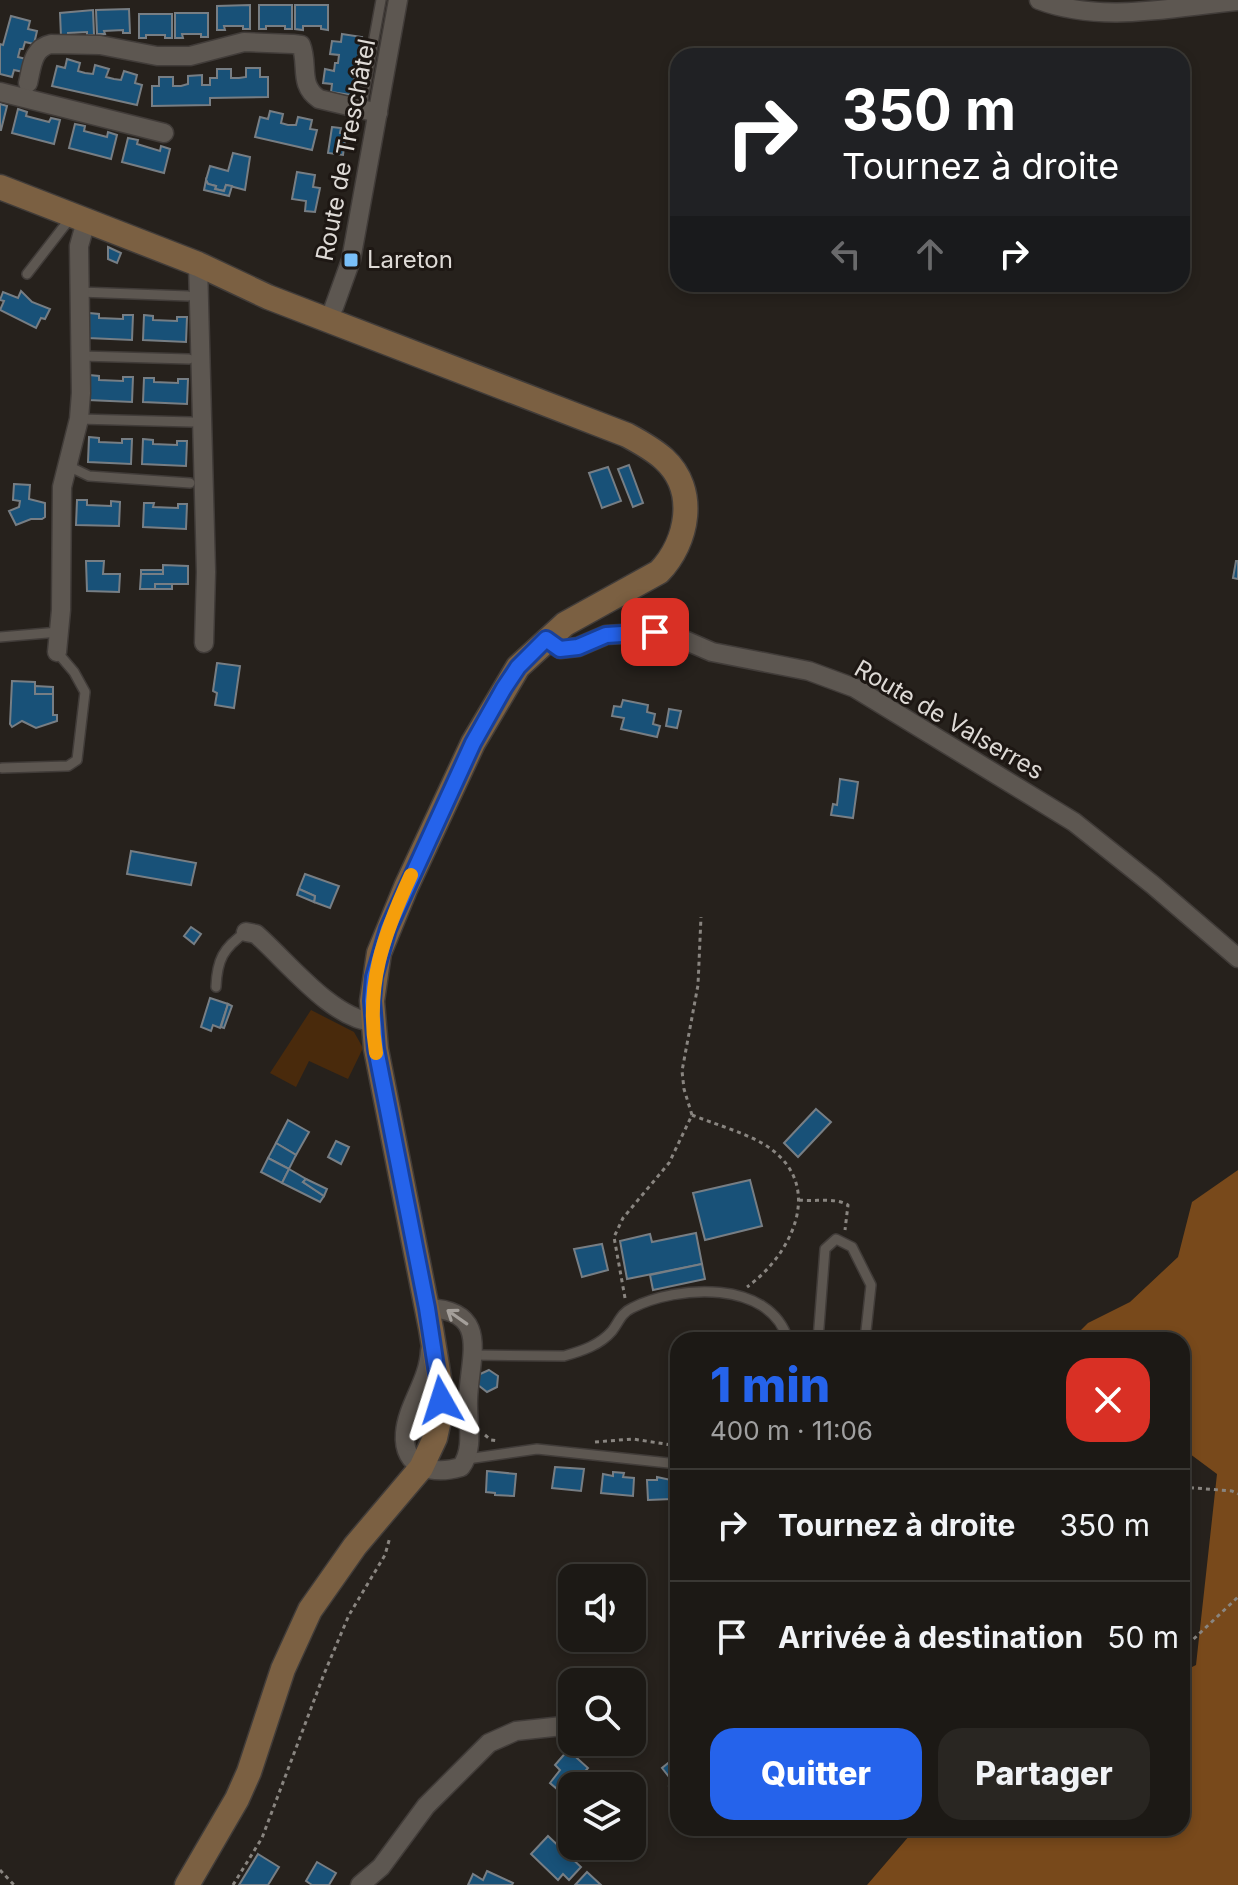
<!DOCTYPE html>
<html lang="fr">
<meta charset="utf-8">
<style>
body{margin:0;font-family:Inter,sans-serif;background:#292622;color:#f1f3f6;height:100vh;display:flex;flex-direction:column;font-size:30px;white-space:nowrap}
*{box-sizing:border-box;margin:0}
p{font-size:26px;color:#a0a0a0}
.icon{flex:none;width:44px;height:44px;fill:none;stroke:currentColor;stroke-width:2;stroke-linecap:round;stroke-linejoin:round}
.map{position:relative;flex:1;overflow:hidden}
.panel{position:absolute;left:670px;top:1332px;width:520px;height:504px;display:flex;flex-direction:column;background:#1c1915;border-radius:24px;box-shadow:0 4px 12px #0003,0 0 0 2px #3a3834}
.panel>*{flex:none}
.guide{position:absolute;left:670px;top:48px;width:520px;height:244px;border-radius:24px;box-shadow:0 4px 12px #0003,0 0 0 2px #3a3834;background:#202124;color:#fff;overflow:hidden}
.buttons{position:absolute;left:558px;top:1564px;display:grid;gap:16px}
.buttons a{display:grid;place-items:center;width:88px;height:88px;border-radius:16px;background:#1c1915;box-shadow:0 4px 12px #0003,0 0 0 2px #3a3834;font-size:40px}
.pin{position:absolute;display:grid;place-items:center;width:68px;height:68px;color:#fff;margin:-34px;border-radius:16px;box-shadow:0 4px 12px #0006}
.me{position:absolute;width:88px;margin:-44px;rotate:354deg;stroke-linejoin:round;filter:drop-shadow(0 0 6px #0008)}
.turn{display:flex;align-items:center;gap:28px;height:168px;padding:0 40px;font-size:36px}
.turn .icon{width:104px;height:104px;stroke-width:2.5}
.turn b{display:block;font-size:56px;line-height:68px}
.lanes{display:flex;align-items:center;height:76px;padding:0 40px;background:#0003;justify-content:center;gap:40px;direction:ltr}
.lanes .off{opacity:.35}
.round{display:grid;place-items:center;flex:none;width:84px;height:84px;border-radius:24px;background:#292622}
.head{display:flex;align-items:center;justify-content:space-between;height:136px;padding:0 40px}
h1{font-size:48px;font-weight:800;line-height:60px;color:#2563eb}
.cta{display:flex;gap:16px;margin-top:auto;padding:16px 40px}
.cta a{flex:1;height:92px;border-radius:24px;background:#2563eb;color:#fff;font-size:32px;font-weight:800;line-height:92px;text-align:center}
.cta a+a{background:#292622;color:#f1f3f6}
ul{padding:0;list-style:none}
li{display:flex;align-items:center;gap:24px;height:112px;padding:0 40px;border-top:2px solid #3a3834}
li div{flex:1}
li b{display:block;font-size:30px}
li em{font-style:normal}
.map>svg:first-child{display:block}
.green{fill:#492a0c}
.forest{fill:#78491b}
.building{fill:#185178;stroke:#777e84;stroke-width:2}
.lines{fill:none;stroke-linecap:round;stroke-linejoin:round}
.lane-casing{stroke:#413c39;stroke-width:12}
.street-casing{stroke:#413c39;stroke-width:21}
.secondary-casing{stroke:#413c39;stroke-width:27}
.path{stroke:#898580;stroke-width:3;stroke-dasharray:4 4;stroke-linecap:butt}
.lane{stroke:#5d5751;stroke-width:9}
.street{stroke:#5d5751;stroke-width:18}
.secondary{stroke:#7b6042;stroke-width:24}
.oneway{stroke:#a49f9a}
.route-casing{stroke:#184099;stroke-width:20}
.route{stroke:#2563eb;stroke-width:14}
.slow{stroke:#f59e0b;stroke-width:14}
.poi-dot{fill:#79bff8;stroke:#1d1713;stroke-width:3}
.labels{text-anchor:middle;stroke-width:6;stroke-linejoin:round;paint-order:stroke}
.street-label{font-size:24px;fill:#dedad6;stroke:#1d1713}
.poi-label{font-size:24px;fill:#dedad6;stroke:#1d1713;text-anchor:start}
</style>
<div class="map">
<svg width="1238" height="1885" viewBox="0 0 1238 1885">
<rect width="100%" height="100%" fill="#26211c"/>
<polygon class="green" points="311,1010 354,1032 363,1048 348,1079 309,1061 296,1087 270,1073"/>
<polygon class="forest" points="1238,1170 1238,1885 867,1885 916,1828 1182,1828 1182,1672 1196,1665 1217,1474 1182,1448 1182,1340 1071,1340 1088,1323 1130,1302 1178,1257 1192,1202"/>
<g class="building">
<polygon points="250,5 250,29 243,29 243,26 224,26 225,30 217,30 217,6"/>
<polygon points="259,5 292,5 292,29 285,29 285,26 266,26 266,29 259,29"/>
<polygon points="295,5 328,5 328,30 321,29 321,26 303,26 303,30 295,29"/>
<polygon points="129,9 130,33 123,33 123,30 104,31 105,34 97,34 96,10"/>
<polygon points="93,10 94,35 87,35 87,32 68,33 68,36 61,37 60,13"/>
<polygon points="175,13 208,13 208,37 201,37 201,34 182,34 183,38 175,38"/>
<polygon points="139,14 172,14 172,38 165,38 165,35 146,35 146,38 139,38"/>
<polygon points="11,16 30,21 28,29 37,31 34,44 25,42 23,49 20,49 18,57 26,59 23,72 14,70 12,77 0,74 0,44 3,45"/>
<polygon points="342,34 362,37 351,95 331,92 332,84 323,83 325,69 334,71 335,63 338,63 339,55 330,54 332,41 341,42"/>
<polygon points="67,59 80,63 78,71 85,73 93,74 95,65 109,69 106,77 114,79 121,80 124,71 137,75 135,83 142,85 137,105 52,86 57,66 65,68"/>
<polygon points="246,68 260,68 260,77 268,77 268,97 210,98 210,105 152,106 152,86 159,86 159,77 173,77 173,86 181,86 188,84 188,76 202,75 202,85 210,85 210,78 217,78 217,69 231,69 231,78 239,78 246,77"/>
<polygon points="0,104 7,106 1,130 0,130"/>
<polygon points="18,109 27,112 26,116 49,122 51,118 60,120 54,144 12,133"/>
<polygon points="270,111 283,114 281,123 288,125 296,125 298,117 312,120 310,129 317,130 312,150 255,137 260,117 268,119"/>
<polygon points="75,124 85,126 84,131 107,137 108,132 117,135 111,159 69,148"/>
<polygon points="332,127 341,128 340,133 346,134 343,155 328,153"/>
<polygon points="128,138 138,140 137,144 160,151 161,146 170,149 164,173 122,162"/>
<polygon points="233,153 250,157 245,190 226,185 224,191 215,189 216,186 208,184 206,180 210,166 228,171"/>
<polygon points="297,172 315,175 313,187 320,188 315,212 305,211 306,201 292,199"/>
<polygon points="206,180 208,184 216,186 215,189 224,191 226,185 232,186 229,196 204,190"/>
<polygon points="108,247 121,253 117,263 108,259"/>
<polygon points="21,291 32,302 50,309 45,319 41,318 36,328 0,310 4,301 0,300 3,292 18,298"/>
<polygon points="89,313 99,314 99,318 123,319 123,315 133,315 132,340 88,338"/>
<polygon points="144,315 153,316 153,320 177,321 177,317 187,317 186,342 143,340"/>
<polygon points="89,375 99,376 99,380 123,381 123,377 133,377 132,402 88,400"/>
<polygon points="144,378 154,378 154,382 178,383 178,379 188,379 187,404 143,402"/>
<polygon points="89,437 99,438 99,442 122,443 122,439 132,439 131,464 88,462"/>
<polygon points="143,439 153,440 153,444 177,445 177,441 187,441 186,466 142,464"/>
<polygon points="629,465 643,503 633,507 618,469"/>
<polygon points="608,467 621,501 602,508 589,473"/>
<polygon points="14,484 30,485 29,499 45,503 45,517 42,519 31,519 16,525 9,511 19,507 20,501 13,500"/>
<polygon points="77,500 87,500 87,505 111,506 111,501 120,502 119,526 76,525"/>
<polygon points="144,503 154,503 153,507 178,508 178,504 187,504 186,529 143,527"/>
<polygon points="86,561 104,561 103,574 120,574 119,592 87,591"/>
<polygon points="1236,561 1238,561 1238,579 1233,578"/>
<polygon points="163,565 188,566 188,584 155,584 155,589 140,589 141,574 163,574"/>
<rect x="141" y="570" width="22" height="4"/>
<rect x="155" y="584" width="17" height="5"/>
<polygon points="217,663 240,666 234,708 215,705 217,693 213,691"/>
<polygon points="12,681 35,682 35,694 53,694 53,715 57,715 57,721 36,728 22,721 12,727 10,724"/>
<polygon points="35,686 53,687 53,694 35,694"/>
<polygon points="623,700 648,705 647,712 655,714 653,724 660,726 657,737 621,729 624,718 612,716 614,706 621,707"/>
<polygon points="669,709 681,711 677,728 666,726"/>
<polygon points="840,779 858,782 853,818 831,815 833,804 837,805"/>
<polygon points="131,851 196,863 191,885 127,874"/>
<polygon points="305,874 339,886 330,908 314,902 315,896 299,889"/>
<polygon points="299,889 315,896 314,902 297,895"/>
<polygon points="191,927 201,934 194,944 184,936"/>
<polygon points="210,998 228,1004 220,1028 213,1025 211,1031 201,1027"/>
<polygon points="228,1004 232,1006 224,1028 221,1027"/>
<polygon points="816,1109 831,1122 798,1157 784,1143"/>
<polygon points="288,1120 309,1132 296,1155 276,1143"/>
<polygon points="336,1141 349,1147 341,1164 328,1157"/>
<polygon points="276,1143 296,1155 289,1169 268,1158"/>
<polygon points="268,1158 289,1169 282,1183 261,1172"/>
<polygon points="289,1169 306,1179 303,1182 324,1196 320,1202 282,1183"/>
<polygon points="306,1179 327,1189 324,1196 303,1182"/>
<polygon points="750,1180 762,1226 705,1240 693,1193"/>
<polygon points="696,1233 702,1264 627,1279 620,1241 650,1234 652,1242"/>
<polygon points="602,1244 608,1270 582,1277 574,1249"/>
<polygon points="702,1264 705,1279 653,1290 650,1275"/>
<polygon points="489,1370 498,1376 497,1387 487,1392 478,1385 478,1375"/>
<polygon points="555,1467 584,1469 581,1491 552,1488"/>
<polygon points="487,1471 516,1474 514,1496 495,1495 495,1493 486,1492"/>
<polygon points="613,1472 624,1473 623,1477 634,1478 633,1496 601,1493 603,1474 613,1476"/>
<polygon points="657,1477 671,1480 672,1499 648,1500 647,1480 657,1480"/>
<polygon points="671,1482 678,1482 678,1502 672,1502"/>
<polygon points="632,1687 646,1690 642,1709 632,1706"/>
<polygon points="568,1750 588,1768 564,1795 550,1783 560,1770 555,1765"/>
<polygon points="678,1755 678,1791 675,1793 669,1786 673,1782 662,1768"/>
<polygon points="637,1827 646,1837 630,1851 626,1846 632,1846 632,1831"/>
<polygon points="548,1836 581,1867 569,1880 563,1874 558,1880 531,1854"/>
<polygon points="258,1854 279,1867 268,1885 239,1885"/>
<polygon points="317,1862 336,1873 329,1885 312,1885 306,1881"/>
<polygon points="487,1871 513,1883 512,1885 468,1885 473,1874 483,1880"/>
<polygon points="587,1872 601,1885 575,1885"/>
</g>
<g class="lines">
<g class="lane-casing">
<g id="lane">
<polyline points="361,109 381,0"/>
<polyline points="27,274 72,216"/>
<polyline points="80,292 188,296"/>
<polyline points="81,356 189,359"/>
<polyline points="79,419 192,422"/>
<polyline points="68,466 89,476 190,483"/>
<polyline points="0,637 59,632"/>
<polyline points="2,768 68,766 77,760 85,692 74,672 57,652"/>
<path d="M216 987C217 960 223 948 246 932"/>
<polyline points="818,1340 825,1249 836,1239 852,1247 871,1285 865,1340"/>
<path d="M473 1355 564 1356C582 1351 600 1345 612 1331 619 1322 621 1313 632 1308 677 1285 770 1279 788 1340"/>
<polyline points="467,1459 537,1449 678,1464"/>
</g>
</g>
<g class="street-casing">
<g id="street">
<path d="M1039 0C1102 24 1173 7 1238 1"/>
<path d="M28 83C32 67 32 48 51 44L100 45 157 56H190L244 42 293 44 301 45C309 65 298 85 319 99L378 113"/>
<polyline points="0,92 164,133"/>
<polyline points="198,264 206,572 204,643"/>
<polyline points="334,307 351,260 398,0"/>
<polyline points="546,639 560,649 578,647 606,635 655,632 682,639 712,652 809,671 855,688 1074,822 1153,885 1238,958"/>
<polyline points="57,652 61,610 62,487 79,419 81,393 79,246 86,221"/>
<path d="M246 932 256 934C287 961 332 1019 373 1022"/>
<path d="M427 1308C492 1310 469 1358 468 1400 467 1422 475 1448 461 1467 434 1475 402 1469 405 1433 407 1405 429 1381 430 1350"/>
<polyline points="632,1729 633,1729"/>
<polyline points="360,1885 381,1867 426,1806 489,1743 516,1731 572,1725"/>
</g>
</g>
<g class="secondary-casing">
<path id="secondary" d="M0 187 198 264 268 297 627 435C640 442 653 449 664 459 698 490 688 542 659 572L565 624 518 667 473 743 406 887 379 953 372 1001 376 1049 431 1329 440 1384 439 1420 435 1438 421 1468 355 1546 310 1610 283 1669 249 1772 237 1799 187 1885"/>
</g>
<g class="path">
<path d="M692 1115C714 1124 753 1135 771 1149 825 1189 790 1256 747 1287"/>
<path d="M799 1200C815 1202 834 1197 848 1205L845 1230"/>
<polyline points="625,1298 614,1237 623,1218 669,1163 692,1115 684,1089 682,1071 698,985 701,917"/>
<polyline points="485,1435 491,1440 499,1441"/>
<polyline points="595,1442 633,1439 678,1446"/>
<polyline points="1182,1487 1232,1491 1238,1494"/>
<polyline points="1182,1650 1238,1597"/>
<polyline points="0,1870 14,1885"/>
<polyline points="233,1885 262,1838 324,1674 349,1615 385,1555 390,1537"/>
</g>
<use href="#lane" class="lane"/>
<use href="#street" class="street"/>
<use href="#secondary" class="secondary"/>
</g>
<defs><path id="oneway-shaft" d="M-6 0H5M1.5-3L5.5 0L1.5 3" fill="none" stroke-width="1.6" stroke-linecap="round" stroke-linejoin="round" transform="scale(2)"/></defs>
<use class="oneway" href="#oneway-shaft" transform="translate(457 1317) rotate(-145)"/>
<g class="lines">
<g class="route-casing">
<polyline id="route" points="441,1400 427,1308 376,1049 372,1001 374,977 388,929 473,743 504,688 518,667 546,639 560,649 578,647 606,635 655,632"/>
</g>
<use href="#route" class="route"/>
<path class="slow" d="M376 1053C365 985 383 936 411 875"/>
</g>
<rect class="poi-dot" x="343" y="252" width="16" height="16" rx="4"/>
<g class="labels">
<g class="street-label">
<text transform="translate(346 150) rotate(-79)" y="8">Route de Treschâtel</text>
<text transform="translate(949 720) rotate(30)" y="8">Route de Valserres</text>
</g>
<g class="poi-label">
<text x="367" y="268">Lareton</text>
</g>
</g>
</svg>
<div class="buttons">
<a><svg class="icon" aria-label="sound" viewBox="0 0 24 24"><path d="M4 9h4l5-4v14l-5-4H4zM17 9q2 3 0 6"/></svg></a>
<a><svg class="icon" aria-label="search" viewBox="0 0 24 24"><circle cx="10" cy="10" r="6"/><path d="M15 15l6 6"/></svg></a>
<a><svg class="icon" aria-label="layers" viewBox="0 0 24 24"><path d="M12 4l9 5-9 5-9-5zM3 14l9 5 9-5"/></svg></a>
</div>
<div class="pin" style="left:655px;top:632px;background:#d93025"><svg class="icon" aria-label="arrive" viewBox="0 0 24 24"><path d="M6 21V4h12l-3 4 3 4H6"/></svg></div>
<svg class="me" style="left:441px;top:1400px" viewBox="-20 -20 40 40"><path d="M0-17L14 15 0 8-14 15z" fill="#2563eb" stroke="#fff" stroke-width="4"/></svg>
<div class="guide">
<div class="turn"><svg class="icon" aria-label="right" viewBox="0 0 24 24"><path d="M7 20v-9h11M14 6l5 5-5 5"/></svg><div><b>350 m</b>Tournez à droite</div></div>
<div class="lanes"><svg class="icon off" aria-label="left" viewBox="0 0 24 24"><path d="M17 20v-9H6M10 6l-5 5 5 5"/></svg><svg class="icon off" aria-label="ahead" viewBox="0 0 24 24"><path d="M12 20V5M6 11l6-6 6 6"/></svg><svg class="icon" aria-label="right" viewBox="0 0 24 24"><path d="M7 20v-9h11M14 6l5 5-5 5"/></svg></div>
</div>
<section class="panel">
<div class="head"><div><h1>1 min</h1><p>400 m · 11:06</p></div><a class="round" style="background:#d93025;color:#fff"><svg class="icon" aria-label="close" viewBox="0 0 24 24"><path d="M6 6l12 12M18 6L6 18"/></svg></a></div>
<ul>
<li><svg class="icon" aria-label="right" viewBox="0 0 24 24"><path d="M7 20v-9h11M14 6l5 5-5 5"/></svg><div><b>Tournez à droite</b></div><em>350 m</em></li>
<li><svg class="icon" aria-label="arrive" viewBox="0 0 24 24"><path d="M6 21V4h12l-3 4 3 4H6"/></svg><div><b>Arrivée à destination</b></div><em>50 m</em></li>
</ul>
<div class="cta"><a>Quitter</a><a>Partager</a></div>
</section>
</div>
